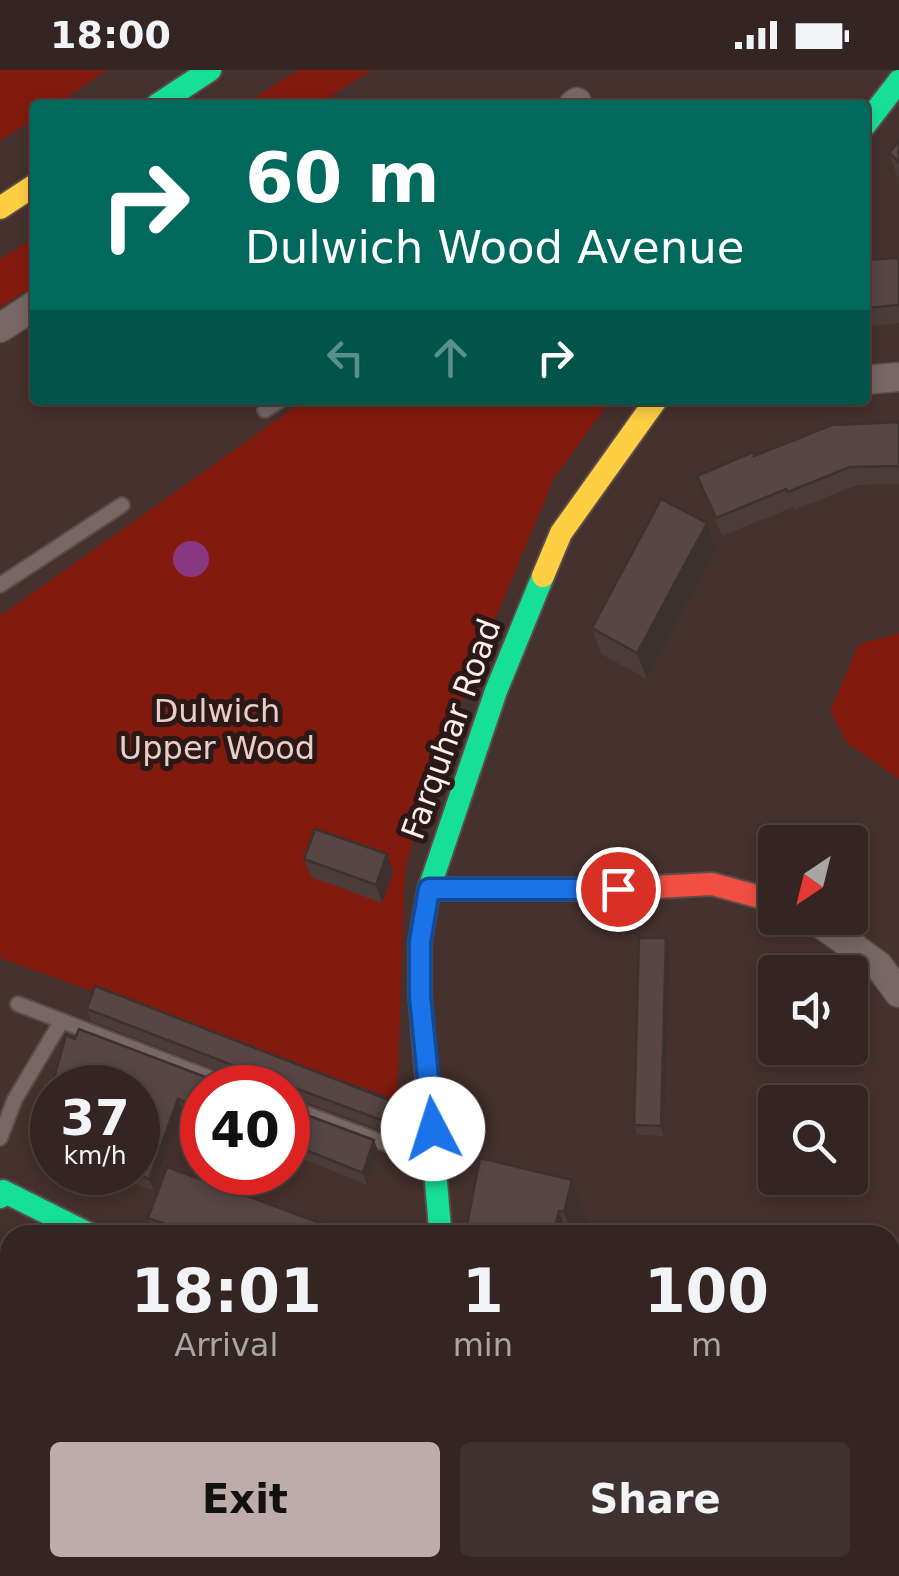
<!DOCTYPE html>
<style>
body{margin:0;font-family:"DejaVu Sans",sans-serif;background:#3f312f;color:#f1f3f6;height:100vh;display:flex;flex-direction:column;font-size:38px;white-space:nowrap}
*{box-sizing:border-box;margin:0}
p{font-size:32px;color:#a9a5a5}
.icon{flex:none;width:55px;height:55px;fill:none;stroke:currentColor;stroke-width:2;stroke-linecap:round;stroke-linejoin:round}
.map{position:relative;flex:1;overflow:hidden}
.details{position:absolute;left:0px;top:1155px;width:900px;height:352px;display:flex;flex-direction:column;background:#342522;border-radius:30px 30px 0 0;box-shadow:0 5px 15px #0003,0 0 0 2px #4e4240}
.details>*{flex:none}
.banner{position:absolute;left:30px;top:30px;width:840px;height:305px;border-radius:10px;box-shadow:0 5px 15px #0003,0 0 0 2px #4e4240;background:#00695c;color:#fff;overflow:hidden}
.needle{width:65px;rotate:215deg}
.tools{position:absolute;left:758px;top:755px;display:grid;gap:20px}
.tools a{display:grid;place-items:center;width:110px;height:110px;border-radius:10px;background:#342522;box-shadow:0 5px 15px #0003,0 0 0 2px #4e4240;font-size:50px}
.speed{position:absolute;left:30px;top:995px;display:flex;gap:20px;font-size:50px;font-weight:700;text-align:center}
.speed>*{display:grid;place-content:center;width:130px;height:130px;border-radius:50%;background:#342522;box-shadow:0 5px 15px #0003,0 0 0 2px #4e4240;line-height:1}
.speed small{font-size:25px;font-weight:400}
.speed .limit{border:15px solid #d22;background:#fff;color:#111}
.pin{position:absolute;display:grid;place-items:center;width:85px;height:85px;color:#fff;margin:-42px;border:5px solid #fff;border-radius:50%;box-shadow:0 2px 10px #0007}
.me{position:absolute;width:110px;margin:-55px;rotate:355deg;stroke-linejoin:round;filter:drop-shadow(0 0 8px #0008)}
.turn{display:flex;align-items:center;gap:35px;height:210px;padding:0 50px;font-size:45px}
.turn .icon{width:130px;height:130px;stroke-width:2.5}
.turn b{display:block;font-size:70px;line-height:85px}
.lanes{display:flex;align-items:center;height:95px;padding:0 50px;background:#0003;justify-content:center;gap:50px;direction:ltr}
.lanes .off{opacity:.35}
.eta{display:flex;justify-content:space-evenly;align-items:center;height:170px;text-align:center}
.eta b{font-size:60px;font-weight:600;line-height:70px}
.cta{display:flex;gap:20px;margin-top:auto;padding:20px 50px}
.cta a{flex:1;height:115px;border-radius:10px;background:#bdacaa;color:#111;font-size:40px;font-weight:600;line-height:115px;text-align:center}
.cta a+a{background:#3f312f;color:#f1f3f6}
.status{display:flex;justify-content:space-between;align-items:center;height:70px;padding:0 50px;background:#342522;direction:ltr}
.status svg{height:28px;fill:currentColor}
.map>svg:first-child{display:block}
.green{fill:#821b0e}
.water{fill:#883780}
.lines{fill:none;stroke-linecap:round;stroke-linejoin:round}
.lane-casing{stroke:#5c4d4a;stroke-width:18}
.street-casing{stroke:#5c4d4a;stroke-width:31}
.fast-casing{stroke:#5c4d4a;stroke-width:26}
.slow-casing{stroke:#5c4d4a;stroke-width:26}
.jam-casing{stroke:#5c4d4a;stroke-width:26}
.lane{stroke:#776765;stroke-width:14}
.street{stroke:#776765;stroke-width:28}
.fast{stroke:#16e098;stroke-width:22}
.slow{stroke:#ffcf43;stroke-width:22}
.jam{stroke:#f24e42;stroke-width:22}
.wall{fill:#4b3c3a}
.shaded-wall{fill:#3d312f}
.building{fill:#574643;stroke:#3d312f;stroke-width:2.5}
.route-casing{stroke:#114b97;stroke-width:25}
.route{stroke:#1a73e8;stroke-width:18}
.labels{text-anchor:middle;stroke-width:10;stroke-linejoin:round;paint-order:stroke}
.park-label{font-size:32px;fill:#ecccc6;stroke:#2a1916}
.street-label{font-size:32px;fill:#feefec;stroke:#2a1916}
</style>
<div class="status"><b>18:00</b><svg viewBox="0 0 49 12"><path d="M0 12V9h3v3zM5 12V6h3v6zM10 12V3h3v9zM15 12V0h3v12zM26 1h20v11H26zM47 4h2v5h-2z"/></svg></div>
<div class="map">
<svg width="899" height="1506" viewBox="0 0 899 1506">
<rect width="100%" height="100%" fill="#45312e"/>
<g class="green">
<polygon points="0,0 108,0 55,35 35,35 35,48 0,71"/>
<polygon points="298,0 372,0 317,35 243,35"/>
<polygon points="35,167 35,215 0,237 0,189"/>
<polygon points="305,330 611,330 554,408 431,704 405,801 397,1030 0,888 0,546"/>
<polygon points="899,563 899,709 847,673 830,641 859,574"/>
</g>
<circle class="water" cx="191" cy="489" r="18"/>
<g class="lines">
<g class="lane-casing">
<g id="lane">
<polyline points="265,340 280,330"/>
<polyline points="0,515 122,435"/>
<polyline points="18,934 236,1018"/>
<polyline points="288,1037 427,1089"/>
<polyline points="0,1068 15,1029 61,952"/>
</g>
</g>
<g class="street-casing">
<g id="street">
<polyline points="573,35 577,32"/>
<polyline points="0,258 35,235"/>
<polyline points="865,310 899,307"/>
<polyline points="813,848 878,895 899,923"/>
</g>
</g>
<g class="fast-casing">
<g id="fast">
<polyline points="157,35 210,0"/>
<polyline points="865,55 899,11"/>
<polyline points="0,1127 3,1121 91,1165"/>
<polyline points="438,1165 440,1158 420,926 420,872 429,819 496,621 543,506"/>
</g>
</g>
<g class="slow-casing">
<g id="slow">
<polyline points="0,138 35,115"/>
<polyline points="543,506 561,463 656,330"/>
</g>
</g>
<g class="jam-casing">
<g id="jam">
<polyline points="429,819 617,819 712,814 775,831"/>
<polyline points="311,1506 315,1498"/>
</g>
</g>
<use href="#lane" class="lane"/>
<use href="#street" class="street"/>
<use href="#fast" class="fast"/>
<use href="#slow" class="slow"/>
<use href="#jam" class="jam"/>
</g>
<g class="wall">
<polygon points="899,71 899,111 889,83"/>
<polygon points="899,188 899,253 865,257 865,190"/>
<polygon points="899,352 899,414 857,415 794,440 793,437 722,466 697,406"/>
<polygon points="707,453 716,479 647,609 601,584 592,558"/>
<polygon points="387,784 393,802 382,833 311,807 304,789"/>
<polygon points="670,878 664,1066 637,1065 634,1055"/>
<polygon points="87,939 389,1030 393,1042 386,1062 292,1027 288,1028 288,1018 202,1018 202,1049 182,1041 154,1121 104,1102 138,1102 52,1018 52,1084 34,1077 30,1065 52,1016 229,1016 237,1015 240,1009 91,951"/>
<polygon points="288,1038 374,1070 378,1082 367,1115 288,1083"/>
<polygon points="572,1110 591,1165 465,1165"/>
<polygon points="148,1148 334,1158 336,1165 155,1165"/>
<polygon points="103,1498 222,1498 219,1506 124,1506"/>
</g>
<g class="shaded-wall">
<polygon points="707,453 716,479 647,609 637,583"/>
<polygon points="387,784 393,802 382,833 376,815"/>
<polygon points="666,868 670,878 664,1066 661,1056"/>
<polygon points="178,1029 182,1041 154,1121 149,1109"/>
<polygon points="389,1030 393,1042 386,1062 381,1050"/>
<polygon points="374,1070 378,1082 367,1115 363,1103"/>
<polygon points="572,1110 591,1163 591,1165 572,1165 564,1142"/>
<polygon points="559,1141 567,1165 553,1165"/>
<polygon points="6,1193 10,1205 10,1225 0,1286 0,1228"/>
<polygon points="208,1498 222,1498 219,1506 205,1506"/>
<polygon points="482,1498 485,1506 476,1506"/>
</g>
<g class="building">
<polygon points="899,71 899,92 889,83"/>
<polygon points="899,188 899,235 865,238 865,190"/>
<polygon points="899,352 899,396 850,397 788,422 786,419 716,448 697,406 753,382 754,386 832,355"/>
<polygon points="661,429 707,453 637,583 592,558"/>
<polygon points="315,759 387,784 376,815 304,789"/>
<polygon points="639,868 666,868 661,1056 634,1055"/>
<polygon points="95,916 389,1030 381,1050 287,1015 277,1018 202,1018 202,1039 178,1029 149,1109 132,1102 138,1102 138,1018 52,1018 52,1073 30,1065 48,1014 52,1016 66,965 75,969 79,959 229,1016 237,1015 242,1005 235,996 87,939"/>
<polygon points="288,1038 374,1070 363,1103 288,1073"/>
<polygon points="480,1088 572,1110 564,1142 559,1141 553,1165 465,1165"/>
<polygon points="167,1097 334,1158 332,1165 195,1165 148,1148"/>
<polygon points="0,1192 6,1193 0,1228"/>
<polygon points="141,1498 208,1498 205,1506 162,1506"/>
<polygon points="368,1498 481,1498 476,1506 362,1506"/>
</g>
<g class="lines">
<g class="route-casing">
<polyline id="route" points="433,1059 420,926 420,872 429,819 618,819"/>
</g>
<use href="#route" class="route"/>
</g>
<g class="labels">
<g class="park-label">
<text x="217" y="652">Dulwich<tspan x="217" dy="37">Upper Wood</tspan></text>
</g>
<g class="street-label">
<text transform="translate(451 659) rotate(-70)" y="11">Farquhar Road</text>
</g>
</g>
</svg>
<div class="tools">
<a><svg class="needle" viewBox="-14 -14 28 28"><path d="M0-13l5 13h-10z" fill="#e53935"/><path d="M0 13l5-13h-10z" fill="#a9a5a5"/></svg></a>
<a><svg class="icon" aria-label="sound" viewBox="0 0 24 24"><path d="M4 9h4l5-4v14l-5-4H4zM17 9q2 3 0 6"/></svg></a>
<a><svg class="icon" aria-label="search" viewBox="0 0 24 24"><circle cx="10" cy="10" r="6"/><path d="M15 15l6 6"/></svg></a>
</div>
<div class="speed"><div>37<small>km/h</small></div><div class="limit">40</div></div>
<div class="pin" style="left:618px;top:819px;background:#d93025"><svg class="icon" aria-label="arrive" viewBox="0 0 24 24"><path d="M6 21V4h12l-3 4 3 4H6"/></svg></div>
<svg class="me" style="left:433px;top:1059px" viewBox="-20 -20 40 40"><circle r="19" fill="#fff"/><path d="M0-13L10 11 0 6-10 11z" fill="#1a73e8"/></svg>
<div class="banner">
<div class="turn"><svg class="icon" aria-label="right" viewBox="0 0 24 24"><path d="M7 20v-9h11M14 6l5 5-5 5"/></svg><div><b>60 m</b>Dulwich Wood Avenue</div></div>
<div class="lanes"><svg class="icon off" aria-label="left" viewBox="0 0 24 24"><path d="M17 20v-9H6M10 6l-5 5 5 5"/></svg><svg class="icon off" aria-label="ahead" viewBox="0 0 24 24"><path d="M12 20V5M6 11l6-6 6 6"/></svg><svg class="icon" aria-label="right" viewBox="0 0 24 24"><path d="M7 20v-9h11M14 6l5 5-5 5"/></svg></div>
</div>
<section class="details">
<div class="eta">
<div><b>18:01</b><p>Arrival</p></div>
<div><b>1</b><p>min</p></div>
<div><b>100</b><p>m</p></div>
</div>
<div class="cta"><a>Exit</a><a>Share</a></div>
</section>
</div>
